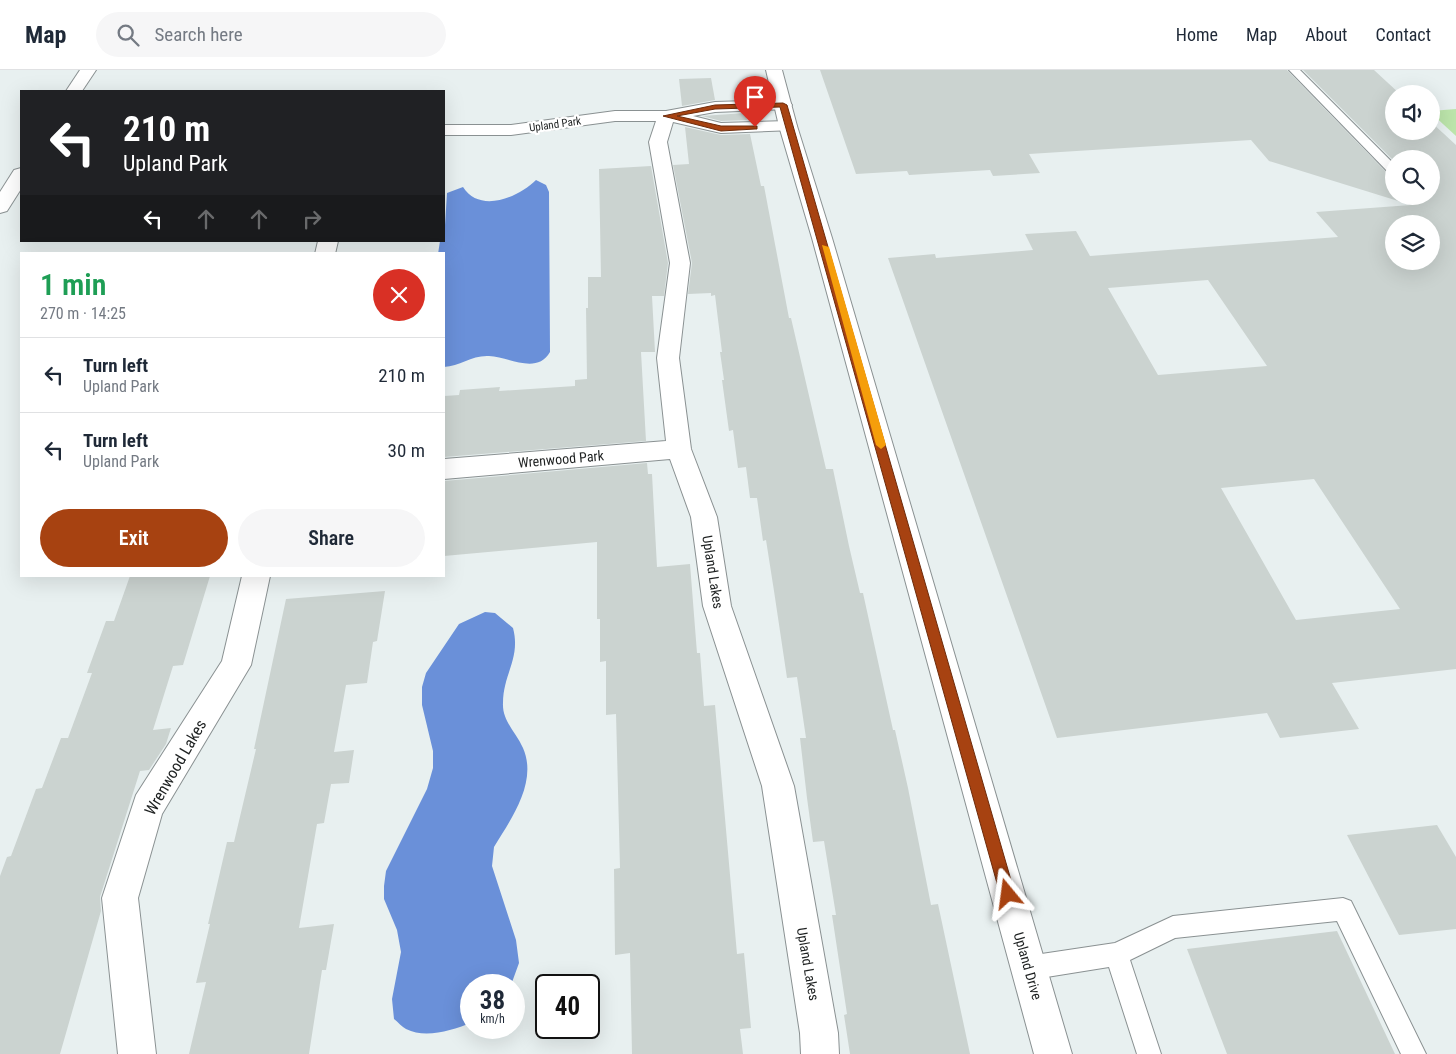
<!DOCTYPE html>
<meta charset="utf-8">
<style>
body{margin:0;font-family:"Roboto Condensed",sans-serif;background:#f6f6f7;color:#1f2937;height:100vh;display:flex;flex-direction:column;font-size:19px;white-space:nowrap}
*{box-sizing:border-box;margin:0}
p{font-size:16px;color:#747a83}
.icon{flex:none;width:28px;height:28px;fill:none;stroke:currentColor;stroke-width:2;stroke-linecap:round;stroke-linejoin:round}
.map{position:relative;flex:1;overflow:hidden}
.side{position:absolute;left:20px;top:182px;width:425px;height:325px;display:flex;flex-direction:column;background:#fff;border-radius:0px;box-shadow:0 5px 20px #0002}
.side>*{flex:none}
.banner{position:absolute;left:20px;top:20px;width:425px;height:152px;border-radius:0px;box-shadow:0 5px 20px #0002;background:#202124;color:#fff;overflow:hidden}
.tools{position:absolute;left:1385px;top:15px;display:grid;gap:10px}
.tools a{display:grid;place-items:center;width:55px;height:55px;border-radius:50%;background:#fff;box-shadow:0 5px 20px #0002;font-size:25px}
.speed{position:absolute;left:460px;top:904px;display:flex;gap:10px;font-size:25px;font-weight:700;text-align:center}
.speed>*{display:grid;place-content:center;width:65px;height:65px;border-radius:50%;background:#fff;box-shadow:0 5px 20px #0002;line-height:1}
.speed small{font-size:12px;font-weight:400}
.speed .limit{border:2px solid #111;border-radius:8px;background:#fff;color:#111}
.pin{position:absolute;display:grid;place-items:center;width:42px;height:42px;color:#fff;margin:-51px -21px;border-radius:50% 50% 50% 0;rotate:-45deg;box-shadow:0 0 5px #0007}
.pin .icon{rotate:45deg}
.me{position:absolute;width:55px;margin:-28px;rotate:344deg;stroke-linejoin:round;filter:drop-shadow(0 0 4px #0008)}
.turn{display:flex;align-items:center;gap:18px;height:105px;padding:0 20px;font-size:22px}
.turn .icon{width:65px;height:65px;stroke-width:2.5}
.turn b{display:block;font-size:35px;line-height:42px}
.lanes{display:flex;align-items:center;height:48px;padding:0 20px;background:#0003;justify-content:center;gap:25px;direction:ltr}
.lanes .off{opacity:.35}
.round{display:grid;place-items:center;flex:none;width:52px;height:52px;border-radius:26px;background:#f6f6f7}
.overview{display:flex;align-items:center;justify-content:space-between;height:85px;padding:0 20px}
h1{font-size:30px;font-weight:600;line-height:38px;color:#1e9e55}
.action{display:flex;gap:10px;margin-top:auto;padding:10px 20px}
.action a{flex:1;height:58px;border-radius:30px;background:#a74211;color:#fff;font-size:20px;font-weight:600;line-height:58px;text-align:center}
.action a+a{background:#f6f6f7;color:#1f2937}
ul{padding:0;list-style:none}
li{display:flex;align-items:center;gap:15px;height:75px;padding:0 20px;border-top:1px solid #e0e1e3}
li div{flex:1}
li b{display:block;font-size:19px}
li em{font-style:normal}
header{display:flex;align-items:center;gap:30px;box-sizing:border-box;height:70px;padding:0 25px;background:#fff;border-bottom:1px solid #e0e1e3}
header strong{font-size:24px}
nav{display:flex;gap:28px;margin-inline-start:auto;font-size:18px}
.search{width:350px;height:45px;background:#f6f6f7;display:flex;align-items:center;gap:12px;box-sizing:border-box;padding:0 18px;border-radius:28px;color:#747a83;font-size:19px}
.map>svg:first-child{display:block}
.green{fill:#bce5ab}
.water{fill:#6a90d9}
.building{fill:#cbd3d0;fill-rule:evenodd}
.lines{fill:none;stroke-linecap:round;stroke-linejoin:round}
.lane-casing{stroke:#8a9192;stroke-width:2}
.street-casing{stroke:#8a9192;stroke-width:2}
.secondary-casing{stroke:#8a9192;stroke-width:2}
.lane{fill:#fff;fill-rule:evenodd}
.street{fill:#fff;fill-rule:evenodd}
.secondary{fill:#fff;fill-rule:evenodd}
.route{fill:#a74211;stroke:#6d2b0b}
.slow{fill:#f59e0b}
.labels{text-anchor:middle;stroke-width:4.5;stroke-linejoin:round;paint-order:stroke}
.far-street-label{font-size:11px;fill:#1d2020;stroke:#fff}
.street-label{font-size:14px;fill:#1d2020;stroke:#fff}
.near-street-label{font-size:16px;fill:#1d2020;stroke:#fff}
</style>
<header>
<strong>Map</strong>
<div class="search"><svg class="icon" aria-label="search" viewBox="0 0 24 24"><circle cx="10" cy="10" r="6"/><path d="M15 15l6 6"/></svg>Search here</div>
<nav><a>Home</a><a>Map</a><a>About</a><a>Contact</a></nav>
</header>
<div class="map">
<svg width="1456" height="984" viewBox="0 0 1456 984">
<rect width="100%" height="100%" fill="#e8f0f0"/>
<polygon class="green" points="1456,39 1456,66 1431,43 1431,41"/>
<g class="water">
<path d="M536 110 546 115 549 122 550 282C537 305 509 287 489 286 472 285 460 296 444 297V184H438L440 171H444L447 123 463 117C480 144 519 127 536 110Z"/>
<path d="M485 542 495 543 513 558C521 588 503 604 503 633 502 651 516 662 523 678 538 712 511 749 494 777L492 796 516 870 519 893 511 915H471V953C452 960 426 969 406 959 402 957 398 952 394 949L392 929 401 882 397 860 384 829V816L386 801 427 719 433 698V681L422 635V617L426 603 459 554Z"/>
</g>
<g class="building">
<path d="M820 0H1287L1389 105 1394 107V126H1431V89H1394V91L1303 0H1374L1400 24H1394V61H1431V52L1456 75V599L1332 613 1359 659 1280 668 1267 643 1057 668 888 188 935 184 936 188 1033 180 1025 164 1076 161 1090 186 1338 167 1316 142 1411 135 1269 91 1251 70 1029 84 1040 103 993 106 990 100 909 105 907 101 856 104ZM1394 154H1431V191H1394ZM1208 210 1267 296 1158 305 1108 218ZM1314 409 1400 539 1296 550 1221 418Z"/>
<polygon points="711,8 715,30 682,36 679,9"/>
<polygon points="745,43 747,50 721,51 702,46"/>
<polygon points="685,57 721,65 750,64 761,116 764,116 789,248 791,248 826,399 833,399 849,476 860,523 863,523 893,660 895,660 908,718 931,835 938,834 970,984 850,984 844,945 847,944 832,845 836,845 824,771 813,772 807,728 800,668 806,668 797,607 787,608 774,521 766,470 763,471 757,428 750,428 746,397 738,398 733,360 729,361 722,310 724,310 720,282 722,282 715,225 711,226 711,223 688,224 692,193 673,95 689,94"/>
<polygon points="651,96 668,193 664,226 652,226 655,282 641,282 646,371 444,387 444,326 459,325 460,320 500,317 499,321 575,316 575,310 587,309 586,238 588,238 588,207 601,207 599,99"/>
<polygon points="647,393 648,404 652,404 657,497 690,494 697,583 700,583 704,636 715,635 737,884 744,883 751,958 740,959 743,984 632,984 630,883 615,885 614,799 620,798 616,644 606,645 606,591 600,592 600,549 597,549 597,472 444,486 444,411"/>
<polygon points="130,506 210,506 183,595 173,596 153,660 171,658 166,674 149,700 140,701 100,827 101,841 60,984 0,984 0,806 7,787 11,786 36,719 42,718 61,668 68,668 92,603 87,603 106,551 114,551"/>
<polygon points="385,521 377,571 373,572 367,613 346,615 334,682 354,680 349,713 331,714 324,753 317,754 299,858 334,854 326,900 322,900 309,984 189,984 206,912 196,913 210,854 208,854 227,772 234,772 256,679 254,679 286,529"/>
<polygon points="1437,755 1456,787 1456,859 1399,865 1347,765"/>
<polygon points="1337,861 1395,984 1227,984 1187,879"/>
</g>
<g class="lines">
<g class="lane-casing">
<g id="lane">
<polygon points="1289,0 1300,0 1394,94 1394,105 1390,104"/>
<polygon points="1343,828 1351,831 1426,984 1401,984 1337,851 1175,868 1130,890 1161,984 1137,984 1109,897 1028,910 1020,906 1016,898 1020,890 1028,886 1115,873 1173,846"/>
</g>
</g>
<g class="street-casing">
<g id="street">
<polygon points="783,30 789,31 792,35 789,39 715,42 693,46 721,53 788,51 794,52 797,56 794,60 721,63 673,52 667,72 690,193 679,288 691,379 717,447 731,536 794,716 838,963 839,984 801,984 800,963 762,716 703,536 691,447 670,389 444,409 444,389 666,371 657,288 670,193 649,72 656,51 615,51 511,65 444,65 444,55 511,55 615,41 666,41 715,32"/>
<polygon points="318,171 338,171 335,184 315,184"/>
<polygon points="242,506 270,506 251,595 162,744 138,828 156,984 118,984 102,828 136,725 222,591"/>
</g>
</g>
<g class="secondary-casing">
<g id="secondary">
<polygon points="80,0 96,0 82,21 66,21"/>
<polygon points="766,0 782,0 797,56 832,168 1072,984 1034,984 812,168 779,56"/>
<polygon points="21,98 21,119 7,141 0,143 0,122 14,100"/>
</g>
</g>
<use href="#lane" class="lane"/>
<use href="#street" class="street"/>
<use href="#secondary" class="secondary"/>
</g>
<polygon class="route" points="783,33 787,35 1015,824 1013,829 1008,831 1003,829 1000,824 780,37 715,39 677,46 721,56 757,56 757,59 755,59 721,61 663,46 715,35"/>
<polygon class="slow" points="822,175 829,177 886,375 881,379 876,375"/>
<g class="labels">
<g class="far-street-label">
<text transform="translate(555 54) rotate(-8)" y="4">Upland Park</text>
</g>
<g class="street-label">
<text transform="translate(561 389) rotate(-5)" y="5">Wrenwood Park</text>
<text transform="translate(713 502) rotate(81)" y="5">Upland Lakes</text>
<text transform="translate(808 894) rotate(80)" y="5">Upland Lakes</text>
<text transform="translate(1028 896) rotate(74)" y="5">Upland Drive</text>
</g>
<g class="near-street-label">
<text transform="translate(175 697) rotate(-60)" y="6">Wrenwood Lakes</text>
</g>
</g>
</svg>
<div class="tools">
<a><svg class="icon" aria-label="sound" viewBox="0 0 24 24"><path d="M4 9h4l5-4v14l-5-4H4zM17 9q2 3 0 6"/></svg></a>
<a><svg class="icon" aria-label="search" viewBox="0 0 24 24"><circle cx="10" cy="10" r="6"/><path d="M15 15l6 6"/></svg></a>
<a><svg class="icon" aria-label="layers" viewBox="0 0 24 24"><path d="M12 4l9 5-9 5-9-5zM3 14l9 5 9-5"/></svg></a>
</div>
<div class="speed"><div>38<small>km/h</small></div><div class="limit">40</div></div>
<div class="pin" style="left:755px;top:57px;background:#d93025"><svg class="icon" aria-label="arrive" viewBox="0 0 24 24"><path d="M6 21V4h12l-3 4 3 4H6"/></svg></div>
<svg class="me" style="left:1008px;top:824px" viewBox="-20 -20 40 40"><path d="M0-17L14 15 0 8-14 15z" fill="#a74211" stroke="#fff" stroke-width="4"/></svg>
<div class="banner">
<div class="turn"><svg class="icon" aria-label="left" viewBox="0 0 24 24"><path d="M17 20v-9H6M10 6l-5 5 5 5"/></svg><div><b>210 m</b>Upland Park</div></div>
<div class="lanes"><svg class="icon" aria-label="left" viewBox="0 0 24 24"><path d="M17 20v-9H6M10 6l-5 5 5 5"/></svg><svg class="icon off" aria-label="ahead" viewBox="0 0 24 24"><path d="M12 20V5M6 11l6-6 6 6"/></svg><svg class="icon off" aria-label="ahead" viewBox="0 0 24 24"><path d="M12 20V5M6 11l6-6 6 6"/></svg><svg class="icon off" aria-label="right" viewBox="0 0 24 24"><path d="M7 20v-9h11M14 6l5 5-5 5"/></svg></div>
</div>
<section class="side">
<div class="overview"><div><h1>1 min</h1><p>270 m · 14:25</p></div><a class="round" style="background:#d93025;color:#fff"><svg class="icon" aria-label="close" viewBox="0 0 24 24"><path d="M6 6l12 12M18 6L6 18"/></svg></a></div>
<ul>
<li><svg class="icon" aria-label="left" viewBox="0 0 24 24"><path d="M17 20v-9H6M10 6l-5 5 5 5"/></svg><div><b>Turn left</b><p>Upland Park</p></div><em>210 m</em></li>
<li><svg class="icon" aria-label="left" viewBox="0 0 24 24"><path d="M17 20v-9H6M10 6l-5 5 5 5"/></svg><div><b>Turn left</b><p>Upland Park</p></div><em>30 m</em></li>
</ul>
<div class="action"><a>Exit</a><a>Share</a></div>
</section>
</div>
